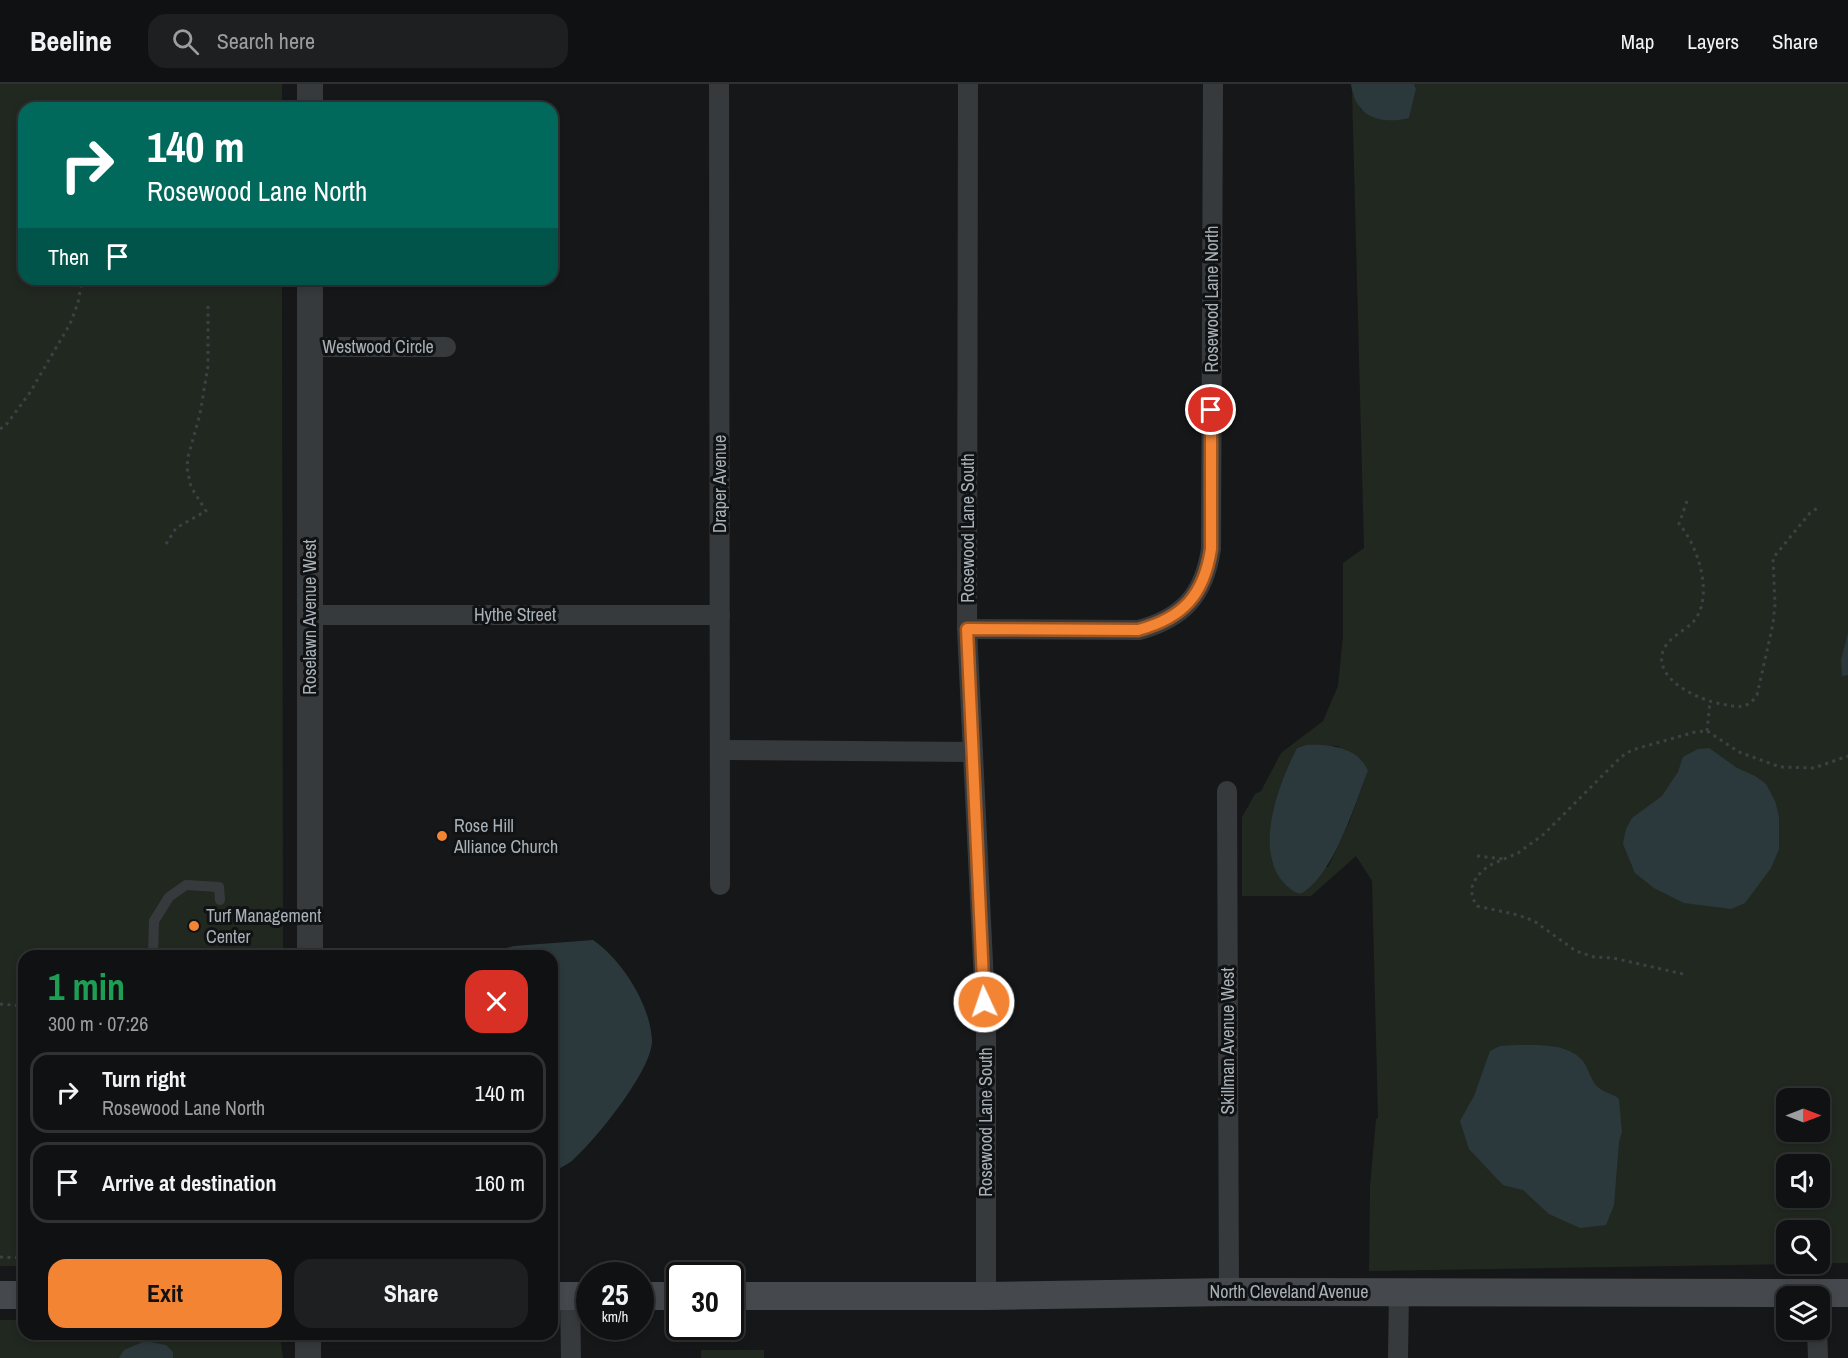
<!DOCTYPE html>
<meta charset="utf-8">
<style>
body{margin:0;font-family:"Archivo Narrow",sans-serif;background:#1e1f20;color:#f1f3f6;height:100vh;display:flex;flex-direction:column;font-size:22px;white-space:nowrap}
*{box-sizing:border-box;margin:0}
p{font-size:20px;color:#9c9d9f}
.icon{flex:none;width:33px;height:33px;fill:none;stroke:currentColor;stroke-width:2;stroke-linecap:round;stroke-linejoin:round}
.map{position:relative;flex:1;overflow:hidden}
.panel{position:absolute;left:18px;top:866px;width:540px;height:390px;display:flex;flex-direction:column;background:#101112;border-radius:18px;box-shadow:0 3px 9px #0003,0 0 0 2px #303132}
.panel>*{flex:none}
.banner{position:absolute;left:18px;top:18px;width:540px;height:183px;border-radius:18px;box-shadow:0 3px 9px #0003,0 0 0 2px #303132;background:#00695c;color:#fff;overflow:hidden}
.needle{width:39px;rotate:90deg}
.tools{position:absolute;left:1776px;top:1004px;display:grid;gap:12px}
.tools a{display:grid;place-items:center;width:54px;height:54px;border-radius:12px;background:#101112;box-shadow:0 3px 9px #0003,0 0 0 2px #303132;font-size:30px}
.speed{position:absolute;left:576px;top:1178px;display:flex;gap:12px;font-size:30px;font-weight:700;text-align:center}
.speed>*{display:grid;place-content:center;width:78px;height:78px;border-radius:50%;background:#101112;box-shadow:0 3px 9px #0003,0 0 0 2px #303132;line-height:1}
.speed small{font-size:15px;font-weight:400}
.speed .limit{border:3px solid #111;border-radius:9px;background:#fff;color:#111}
.pin{position:absolute;display:grid;place-items:center;width:51px;height:51px;color:#fff;margin:-26px;border:3px solid #fff;border-radius:50%;box-shadow:0 2px 6px #0007}
.me{position:absolute;width:66px;margin:-33px;rotate:357deg;stroke-linejoin:round;filter:drop-shadow(0 0 4px #0008)}
.turn{display:flex;align-items:center;gap:21px;height:126px;padding:0 30px;font-size:27px}
.turn .icon{width:78px;height:78px;stroke-width:2.5}
.turn b{display:block;font-size:42px;line-height:51px}
.then{display:flex;align-items:center;height:57px;padding:0 30px;background:#0003;gap:12px;font-size:22px}
.round{display:grid;place-items:center;flex:none;width:63px;height:63px;border-radius:18px;background:#1e1f20}
.headline{display:flex;align-items:center;justify-content:space-between;height:102px;padding:0 30px}
h1{font-size:36px;font-weight:800;line-height:45px;color:#1e9e55}
.primary-button{display:flex;gap:12px;margin-top:auto;padding:12px 30px}
.primary-button a{flex:1;height:69px;border-radius:18px;background:#f28434;color:#111;font-size:24px;font-weight:800;line-height:69px;text-align:center}
.primary-button a+a{background:#1e1f20;color:#f1f3f6}
ul{padding:0;list-style:none}
li{display:flex;align-items:center;gap:18px;height:81px;margin:0 12px 9px;padding:0 18px;border:3px solid #303132;border-radius:18px}
li div{flex:1}
li b{display:block;font-size:22px}
li em{font-style:normal}
header{display:flex;align-items:center;gap:36px;box-sizing:border-box;height:84px;padding:0 30px;background:#101112;border-bottom:2px solid #303132}
header strong{font-size:28px}
nav{display:flex;gap:33px;margin-inline-start:auto;font-size:21px}
.search{width:420px;height:54px;background:#1e1f20;display:flex;align-items:center;gap:15px;box-sizing:border-box;padding:0 21px;border-radius:18px;color:#9c9d9f;font-size:22px}
.map>svg:first-child{display:block}
.green{fill:#212820;fill-rule:evenodd}
.water{fill:#2c393c}
.lines{fill:none;stroke-linecap:round;stroke-linejoin:round}
.path{stroke:#3d4144;stroke-width:3;stroke-dasharray:3 4.5;stroke-linecap:butt}
.service{stroke:#373a3d;stroke-width:10}
.minor{stroke:#373a3d;stroke-width:20}
.tertiary{stroke:#373a3d;stroke-width:26}
.secondary{stroke:#45494d;stroke-width:28}
.route-casing{stroke:#9d5622;stroke-width:15}
.route{stroke:#f28434;stroke-width:10}
.poi-dot{fill:#f28434;stroke:#111213;stroke-width:2}
.labels{text-anchor:middle;stroke-width:6;stroke-linejoin:round;paint-order:stroke}
.street-label{font-size:18px;fill:#a8b1b8;stroke:#111213}
.poi-label{font-size:18px;fill:#a8b1b8;stroke:#111213;text-anchor:start}
</style>
<header>
<strong>Beeline</strong>
<div class="search"><svg class="icon" aria-label="search" viewBox="0 0 24 24"><circle cx="10" cy="10" r="6"/><path d="M15 15l6 6"/></svg>Search here</div>
<nav><a>Map</a><a>Layers</a><a>Share</a></nav>
</header>
<div class="map">
<svg width="1848" height="1274" viewBox="0 0 1848 1274">
<rect width="100%" height="100%" fill="#161718"/>
<g class="green">
<polygon points="0,0 282,0 282,24 24,24 24,195 282,195 283,871 24,872 24,1182 0,1182"/>
<path d="M1414 0H1848V1179L1369 1187 1370 1102 1376 1035 1378 1034 1372 797 1356 772 1311 812H1242V733L1255 710 1261 707 1281 669 1323 637 1338 602 1343 552V479L1364 464 1352 8 1361 26 1409 34 1416 5ZM1306 661 1338 662 1368 687 1349 739 1328 783 1272 779C1269 735 1277 702 1297 664ZM1786 1014H1820V1047H1786ZM1786 1080H1820V1113H1786ZM1786 1146H1820V1179H1786Z"/>
<polygon points="0,1236 24,1236 24,1250 280,1250 283,1274 0,1274"/>
<rect x="701" y="1266" width="63" height="8"/>
</g>
<g class="water">
<path d="M1351 0H1414L1416 5 1409 34C1380 41 1355 33 1351 0Z"/>
<polygon points="1848,549 1848,591 1842,592 1841,576"/>
<path d="M1306 661C1329 660 1358 663 1368 687 1355 720 1335 786 1305 807 1298 813 1292 806 1286 801 1252 769 1279 698 1297 664Z"/>
<polygon points="1709,664 1737,684 1755,692 1766,700 1775,717 1779,733 1779,765 1771,784 1745,819 1731,825 1684,819 1654,804 1635,789 1623,760 1626,745 1632,734 1662,712 1678,688 1683,673 1698,665"/>
<path d="M593 856C622 876 650 920 652 956 653 985 597 1054 575 1074 569 1080 560 1084 552 1088V872L479 871 514 862Z"/>
<path d="M1517 961C1537 961 1567 959 1582 976 1587 982 1589 990 1593 997 1597 1006 1609 1009 1617 1013L1619 1016 1622 1048 1619 1058 1614 1121 1606 1141 1580 1144 1549 1130 1523 1106 1503 1101 1469 1065 1460 1037 1474 1012 1490 967 1500 962Z"/>
<polygon points="145,1257 166,1261 173,1268 173,1274 119,1274 124,1266"/>
</g>
<g class="lines">
<g class="path">
<polyline points="0,345 6,341 29,310 70,240 78,219 82,195"/>
<path d="M1687 417 1679 440C1698 461 1715 514 1693 538 1684 547 1668 554 1663 567 1653 596 1700 616 1721 620 1738 623 1747 626 1757 611L1773 540 1775 521 1773 474 1810 429 1819 423"/>
<polyline points="166,460 176,444 206,427 191,403 187,384 188,373 200,330 208,282 208,222"/>
<polyline points="1707,647 1710,618"/>
<polyline points="1477,772 1504,775"/>
<polyline points="1683,890 1613,874 1594,873 1576,867 1534,837 1518,831 1477,822 1472,813 1472,803 1477,792 1488,782 1518,769 1544,750 1621,673 1632,666 1695,648 1707,647 1739,668 1780,683 1814,684 1848,672"/>
<polyline points="0,920 24,922"/>
<polyline points="0,1173 24,1174"/>
</g>
<polyline class="service" points="153,872 154,837 169,813 186,801 219,803 220,816"/>
<g class="minor">
<polyline points="719,0 720,801"/>
<polyline points="968,0 967,545 986,941 986,1212"/>
<polyline points="310,263 446,263"/>
<polyline points="310,531 720,531"/>
<path d="M967 545 1139 546C1183 534 1204 511 1211 465L1213 0"/>
<polyline points="720,666 973,668"/>
<polyline points="1227,707 1229,1208"/>
<polyline points="570,1212 571,1274"/>
<polyline points="1817,1245 1818,1274"/>
<polyline points="1398,1274 1399,1207"/>
</g>
<g class="tertiary">
<polyline points="310,0 310,24"/>
<polyline points="310,872 310,195"/>
<polyline points="308,1250 308,1274"/>
</g>
<g class="secondary">
<polyline points="0,1211 24,1211"/>
<polyline points="552,1212 590,1212"/>
<polyline points="640,1212 680,1212"/>
<polyline points="730,1212 986,1212 1229,1208 1848,1209"/>
</g>
</g>
<g class="lines">
<g class="route-casing">
<path id="route" d="M984 918 967 545 1138 546C1183 534 1204 511 1211 465V326"/>
</g>
<use href="#route" class="route"/>
</g>
<g class="poi-dot">
<circle cx="442" cy="752" r="6"/>
<circle cx="194" cy="842" r="6"/>
</g>
<g class="labels">
<g class="street-label">
<text transform="translate(1212 215) rotate(-90)" y="6">Rosewood Lane North</text>
<text x="378" y="269">Westwood Circle</text>
<text transform="translate(720 400) rotate(-90)" y="6">Draper Avenue</text>
<text transform="translate(968 444) rotate(-90)" y="6">Rosewood Lane South</text>
<text x="515" y="537">Hythe Street</text>
<text transform="translate(310 533) rotate(-90)" y="6">Roselawn Avenue West</text>
<text transform="translate(1228 957) rotate(-90)" y="6">Skillman Avenue West</text>
<text transform="translate(986 1038) rotate(-90)" y="6">Rosewood Lane South</text>
<text x="1289" y="1214">North Cleveland Avenue</text>
</g>
<g class="poi-label">
<text x="454" y="748">Rose Hill<tspan x="454" dy="21">Alliance Church</tspan></text>
<text x="206" y="838">Turf Management<tspan x="206" dy="21">Center</tspan></text>
</g>
</g>
</svg>
<div class="tools">
<a><svg class="needle" viewBox="-14 -14 28 28"><path d="M0-13l5 13h-10z" fill="#e53935"/><path d="M0 13l5-13h-10z" fill="#9c9d9f"/></svg></a>
<a><svg class="icon" aria-label="sound" viewBox="0 0 24 24"><path d="M4 9h4l5-4v14l-5-4H4zM17 9q2 3 0 6"/></svg></a>
<a><svg class="icon" aria-label="search" viewBox="0 0 24 24"><circle cx="10" cy="10" r="6"/><path d="M15 15l6 6"/></svg></a>
<a><svg class="icon" aria-label="layers" viewBox="0 0 24 24"><path d="M12 4l9 5-9 5-9-5zM3 14l9 5 9-5"/></svg></a>
</div>
<div class="speed"><div>25<small>km/h</small></div><div class="limit">30</div></div>
<div class="pin" style="left:1211px;top:326px;background:#d93025"><svg class="icon" aria-label="arrive" viewBox="0 0 24 24"><path d="M6 21V4h12l-3 4 3 4H6"/></svg></div>
<svg class="me" style="left:984px;top:918px" viewBox="-20 -20 40 40"><circle r="17" fill="#f28434" stroke="#fff" stroke-width="3"/><path d="M0-11L8 9 0 5-8 9z" fill="#fff"/></svg>
<div class="banner">
<div class="turn"><svg class="icon" aria-label="right" viewBox="0 0 24 24"><path d="M7 20v-9h11M14 6l5 5-5 5"/></svg><div><b>140 m</b>Rosewood Lane North</div></div>
<div class="then">Then<svg class="icon" aria-label="arrive" viewBox="0 0 24 24"><path d="M6 21V4h12l-3 4 3 4H6"/></svg></div>
</div>
<section class="panel">
<div class="headline"><div><h1>1 min</h1><p>300 m · 07:26</p></div><a class="round" style="background:#d93025;color:#fff"><svg class="icon" aria-label="close" viewBox="0 0 24 24"><path d="M6 6l12 12M18 6L6 18"/></svg></a></div>
<ul>
<li><svg class="icon" aria-label="right" viewBox="0 0 24 24"><path d="M7 20v-9h11M14 6l5 5-5 5"/></svg><div><b>Turn right</b><p>Rosewood Lane North</p></div><em>140 m</em></li>
<li><svg class="icon" aria-label="arrive" viewBox="0 0 24 24"><path d="M6 21V4h12l-3 4 3 4H6"/></svg><div><b>Arrive at destination</b></div><em>160 m</em></li>
</ul>
<div class="primary-button"><a>Exit</a><a>Share</a></div>
</section>
</div>
